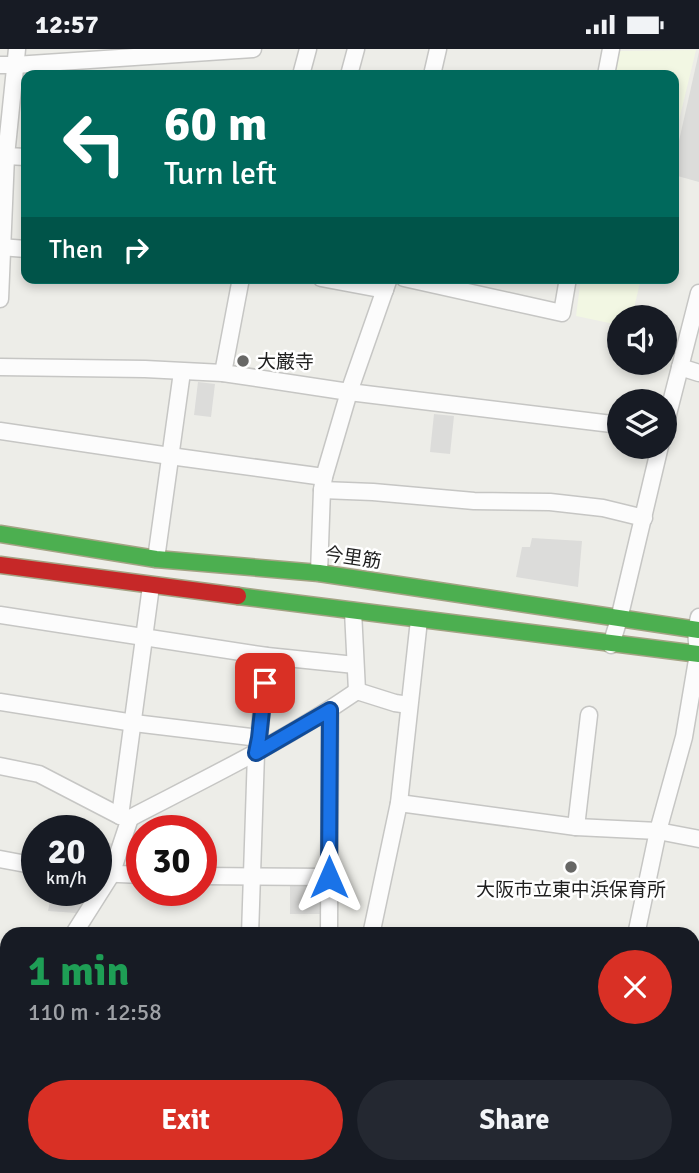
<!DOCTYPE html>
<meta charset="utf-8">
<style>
body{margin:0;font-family:Signika,"Noto Sans JP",sans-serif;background:#242831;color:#f1f3f6;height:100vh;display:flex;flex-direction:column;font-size:26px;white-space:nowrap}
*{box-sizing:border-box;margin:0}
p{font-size:23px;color:#9ea1a6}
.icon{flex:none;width:38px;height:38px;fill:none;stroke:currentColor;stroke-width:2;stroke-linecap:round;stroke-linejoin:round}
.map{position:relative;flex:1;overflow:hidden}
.sheet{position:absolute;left:0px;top:878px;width:700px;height:247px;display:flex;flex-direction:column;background:#171b24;border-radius:21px 21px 0 0;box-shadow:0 4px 10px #0003}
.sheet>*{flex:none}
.banner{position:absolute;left:21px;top:21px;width:658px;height:214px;border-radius:14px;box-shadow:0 4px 10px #0003;background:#00695c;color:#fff;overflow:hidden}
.fabs{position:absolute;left:607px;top:256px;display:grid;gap:14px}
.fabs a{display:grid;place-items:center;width:70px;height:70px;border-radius:50%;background:#171b24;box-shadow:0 4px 10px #0003;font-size:35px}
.speed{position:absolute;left:21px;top:766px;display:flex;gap:14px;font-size:35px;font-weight:700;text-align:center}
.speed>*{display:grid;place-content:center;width:91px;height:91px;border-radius:50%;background:#171b24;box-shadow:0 4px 10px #0003;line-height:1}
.speed small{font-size:18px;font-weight:400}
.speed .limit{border:10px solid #d22;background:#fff;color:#111}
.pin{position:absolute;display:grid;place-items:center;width:60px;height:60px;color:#fff;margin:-30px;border-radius:14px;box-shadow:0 4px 10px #0006}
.me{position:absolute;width:77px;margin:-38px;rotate:0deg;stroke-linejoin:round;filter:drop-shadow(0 0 5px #0008)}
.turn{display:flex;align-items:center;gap:24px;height:147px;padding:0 28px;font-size:32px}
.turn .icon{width:91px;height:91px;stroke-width:2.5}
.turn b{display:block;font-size:49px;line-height:60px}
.then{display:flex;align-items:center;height:66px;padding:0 28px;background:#0003;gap:14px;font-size:26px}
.round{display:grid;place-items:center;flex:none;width:74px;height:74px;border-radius:37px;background:#242831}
.overview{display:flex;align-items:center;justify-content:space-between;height:119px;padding:0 28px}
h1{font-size:42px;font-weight:700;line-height:52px;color:#1e9e55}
.button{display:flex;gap:14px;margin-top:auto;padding:14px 28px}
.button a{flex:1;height:80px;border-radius:42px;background:#d93025;color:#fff;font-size:28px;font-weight:700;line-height:80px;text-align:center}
.button a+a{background:#242831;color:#f1f3f6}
.status{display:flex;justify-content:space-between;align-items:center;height:49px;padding:0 35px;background:#171b24;direction:ltr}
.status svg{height:19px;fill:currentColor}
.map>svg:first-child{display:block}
.education{fill:#f2f7e3}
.parking{fill:#dcdcda}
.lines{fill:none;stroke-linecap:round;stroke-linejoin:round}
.street-casing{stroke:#c6c6c4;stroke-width:19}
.fast-casing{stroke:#a4a384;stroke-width:19}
.jam-casing{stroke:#a4a384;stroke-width:19}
.street{stroke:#fcfcfc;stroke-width:16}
.fast{stroke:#4caf50;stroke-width:16}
.jam{stroke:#c62828;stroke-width:16}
.route-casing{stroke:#114b97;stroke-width:18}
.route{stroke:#1a73e8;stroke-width:12}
.poi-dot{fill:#676765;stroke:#fff;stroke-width:2.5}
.labels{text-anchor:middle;stroke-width:5;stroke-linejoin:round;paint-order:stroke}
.poi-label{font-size:19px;fill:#1f1f1f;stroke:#fff;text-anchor:start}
.street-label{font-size:19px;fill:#1f1f1f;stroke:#fff}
</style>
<div class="status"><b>12:57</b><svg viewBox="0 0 49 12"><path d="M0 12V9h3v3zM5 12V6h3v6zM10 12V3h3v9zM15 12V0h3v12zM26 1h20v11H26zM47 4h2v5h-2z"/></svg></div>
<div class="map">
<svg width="699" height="1124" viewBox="0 0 699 1124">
<rect width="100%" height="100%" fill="#edede8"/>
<g class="education">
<polygon points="696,1 674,92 674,26 613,26 616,4 620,2"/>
<polygon points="581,229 641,229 632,268 620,268 619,276 576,267"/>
</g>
<g class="parking">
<polygon points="699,3 699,133 674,126 674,114"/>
<polygon points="198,333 215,335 211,368 194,366"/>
<polygon points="434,365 454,367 450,405 430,403"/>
<polygon points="532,489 582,492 578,538 516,528 522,498 530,498"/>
<polygon points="96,792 114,795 105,820 96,819"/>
<rect x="290" y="833" width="30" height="32"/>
<polygon points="52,842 89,842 76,864 48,862"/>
</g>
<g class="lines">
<g class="street-casing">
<g id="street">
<polyline points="0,16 15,16 253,0"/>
<polyline points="301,26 308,0"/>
<polyline points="349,26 356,0"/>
<polyline points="432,26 438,0"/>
<polyline points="606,26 611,0"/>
<polyline points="6,107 26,108"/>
<polyline points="0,198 26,200"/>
<polyline points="241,229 223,324 349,343 620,376"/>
<polyline points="321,229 385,241"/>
<polyline points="404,229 562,264 568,229"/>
<polyline points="0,250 6,107 17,0"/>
<polyline points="0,318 145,320 223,324"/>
<polyline points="680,318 699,324"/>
<polyline points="665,377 699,244"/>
<polyline points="0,382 170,407 324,428"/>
<polyline points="322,441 373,443 474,452 550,453 603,459 644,469"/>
<polyline points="156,510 182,323"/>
<polyline points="319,524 322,441 324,428 349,343 389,229"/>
<polyline points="353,562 357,642"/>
<polyline points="0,566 267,607 355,616"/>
<polyline points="611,596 619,570 660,397"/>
<polyline points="0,653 134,674 259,689"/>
<path d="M0 717 39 725 120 767 130 769C207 729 286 691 357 642L395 654 409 656"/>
<polyline points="399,754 576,778 658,782 699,790"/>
<polyline points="120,767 151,537"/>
<polyline points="576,778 589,666"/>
<polyline points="0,810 37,817"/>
<polyline points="96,824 142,826"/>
<polyline points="201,827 329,828"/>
<polyline points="73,886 111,826 130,769"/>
<polyline points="250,886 256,704 259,689 267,607"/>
<polyline points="329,886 330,661"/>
<polyline points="371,886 399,754 419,571"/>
<polyline points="636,886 658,782 684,688 698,605 696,581 699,568"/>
<polyline points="0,907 7,908"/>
<polyline points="693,959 699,960"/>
<polyline points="0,1029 7,1030"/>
<polyline points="106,1118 107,1124"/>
<polyline points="204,1118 204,1124"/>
<polyline points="0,1122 13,1124"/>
<polyline points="230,1124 271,1121 360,1124"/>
<polyline points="621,1124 621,1118"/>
<polyline points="686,1124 686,1118"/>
</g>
</g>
<g class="fast-casing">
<g id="fast">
<polyline points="0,485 156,510 319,524 699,581"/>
<polyline points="238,547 699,605"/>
</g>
</g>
<g class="jam-casing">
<polyline id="jam" points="0,516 238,547"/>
</g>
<use href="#street" class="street"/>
<use href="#fast" class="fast"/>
<use href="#jam" class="jam"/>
</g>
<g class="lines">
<g class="route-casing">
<polyline id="route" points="265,634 259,689 256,704 330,661 329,828"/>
</g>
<use href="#route" class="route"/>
</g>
<g class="poi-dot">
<circle cx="243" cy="312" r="7"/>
<circle cx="571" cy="818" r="7"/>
</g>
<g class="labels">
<g class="poi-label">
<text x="257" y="319">大巌寺</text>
<text x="571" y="847" text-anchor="middle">大阪市立東中浜保育所</text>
</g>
<g class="street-label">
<text transform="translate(353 508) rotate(8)" y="7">今里筋</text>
</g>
</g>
</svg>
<div class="fabs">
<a><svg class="icon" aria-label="sound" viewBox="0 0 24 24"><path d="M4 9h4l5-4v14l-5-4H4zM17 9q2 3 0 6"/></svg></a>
<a><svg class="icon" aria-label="layers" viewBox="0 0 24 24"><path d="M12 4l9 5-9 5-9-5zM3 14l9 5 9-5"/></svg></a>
</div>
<div class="speed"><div>20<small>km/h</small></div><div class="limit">30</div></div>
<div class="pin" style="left:265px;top:634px;background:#d93025"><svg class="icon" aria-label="arrive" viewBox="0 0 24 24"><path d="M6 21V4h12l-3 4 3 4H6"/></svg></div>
<svg class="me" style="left:329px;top:828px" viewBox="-20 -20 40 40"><path d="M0-17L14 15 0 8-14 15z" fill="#1a73e8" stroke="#fff" stroke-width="4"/></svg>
<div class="banner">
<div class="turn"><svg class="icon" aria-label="left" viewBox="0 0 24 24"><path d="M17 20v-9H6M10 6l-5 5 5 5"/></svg><div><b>60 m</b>Turn left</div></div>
<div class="then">Then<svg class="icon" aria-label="right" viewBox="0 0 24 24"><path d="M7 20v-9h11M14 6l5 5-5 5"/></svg></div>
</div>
<section class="sheet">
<div class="overview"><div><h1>1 min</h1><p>110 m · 12:58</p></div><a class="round" style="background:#d93025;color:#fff"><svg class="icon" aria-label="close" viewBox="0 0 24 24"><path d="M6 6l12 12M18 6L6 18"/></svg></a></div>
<div class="button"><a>Exit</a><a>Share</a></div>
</section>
</div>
